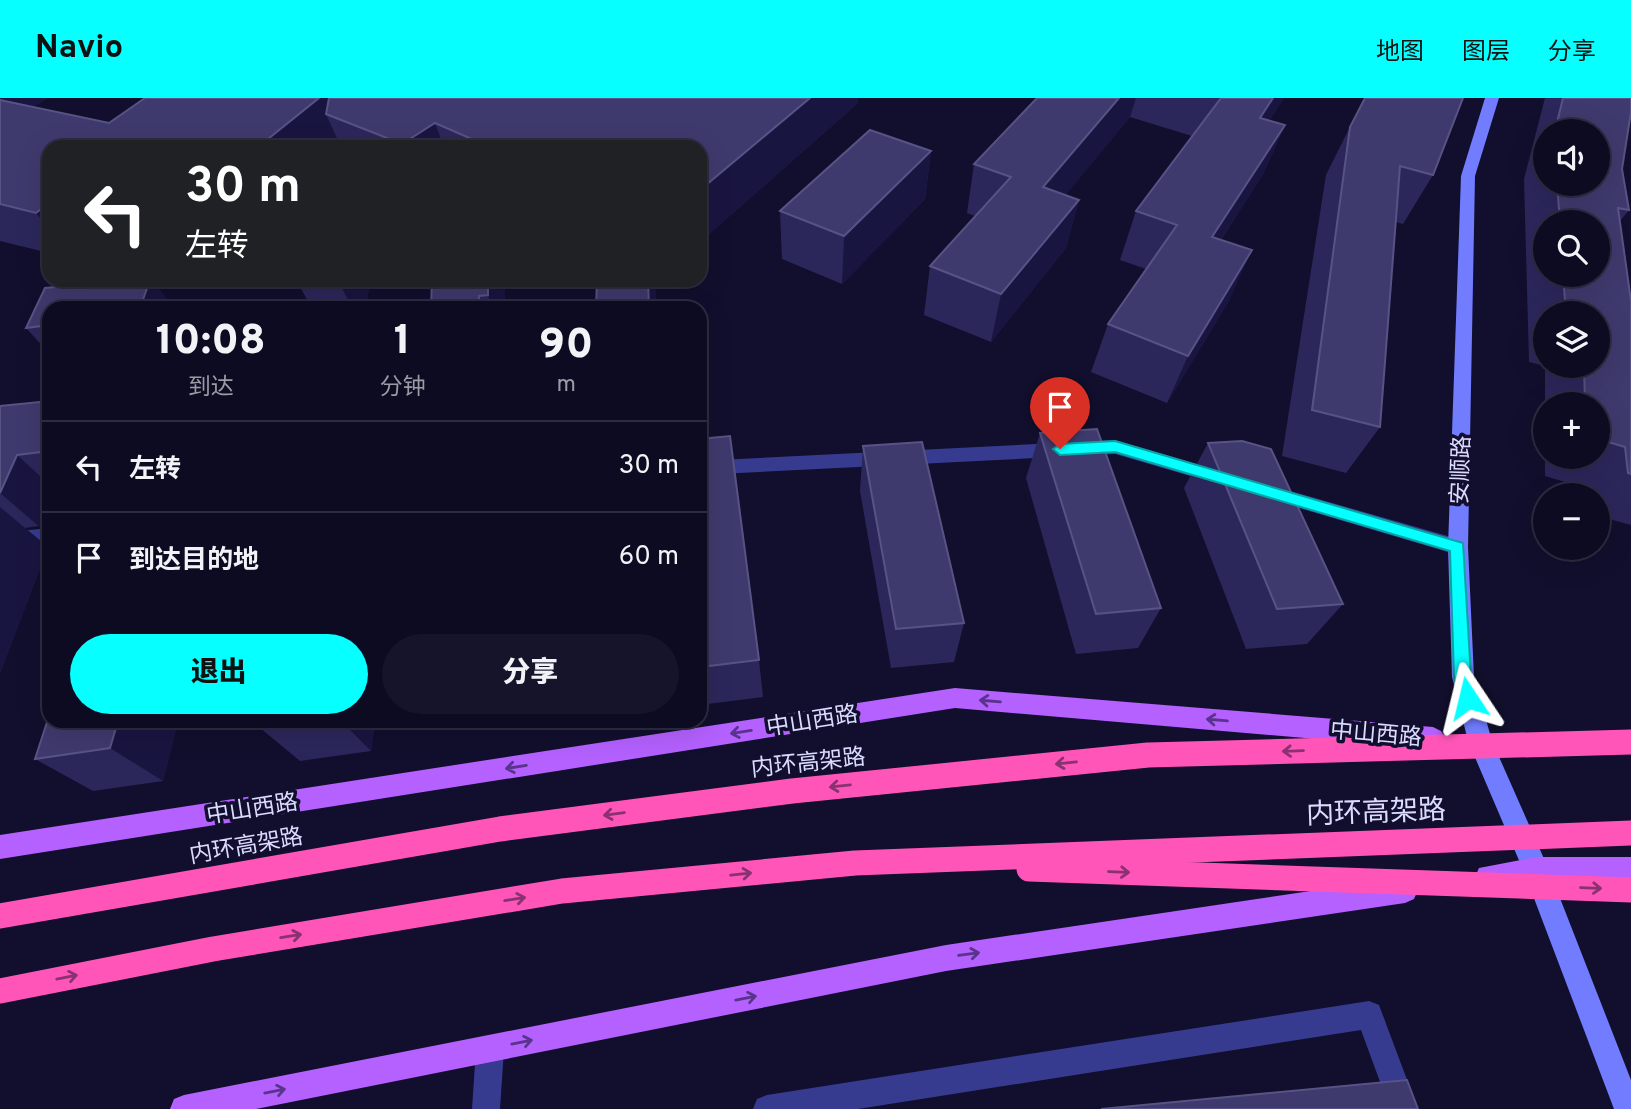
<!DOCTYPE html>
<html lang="zh">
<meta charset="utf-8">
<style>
body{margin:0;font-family:Overpass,"Noto Sans SC",sans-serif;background:#16142a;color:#f1f3f6;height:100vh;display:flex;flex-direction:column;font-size:26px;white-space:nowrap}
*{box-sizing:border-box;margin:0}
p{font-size:23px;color:#9a9ba5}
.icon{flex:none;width:38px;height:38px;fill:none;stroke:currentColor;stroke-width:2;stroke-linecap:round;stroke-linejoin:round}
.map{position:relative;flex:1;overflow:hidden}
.sheet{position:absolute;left:42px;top:203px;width:665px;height:427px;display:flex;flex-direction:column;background:#0d0b22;border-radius:21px;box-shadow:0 7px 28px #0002,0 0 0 2px #2d2b40}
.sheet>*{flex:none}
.guide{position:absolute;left:42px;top:42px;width:665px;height:147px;border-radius:21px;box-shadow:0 7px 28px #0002,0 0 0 2px #2d2b40;background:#202124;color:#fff;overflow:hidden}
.fabs{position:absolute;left:1533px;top:21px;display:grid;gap:14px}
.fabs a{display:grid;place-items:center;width:77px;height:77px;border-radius:50%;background:#0d0b22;box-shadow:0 7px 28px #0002,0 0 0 2px #2d2b40;font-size:35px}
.pin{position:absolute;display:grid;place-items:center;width:60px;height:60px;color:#fff;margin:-72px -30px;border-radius:50% 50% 50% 0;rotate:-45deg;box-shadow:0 0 7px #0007}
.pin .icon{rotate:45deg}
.me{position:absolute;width:77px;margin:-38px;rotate:350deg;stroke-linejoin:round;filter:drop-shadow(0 0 5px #0008)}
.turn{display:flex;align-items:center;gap:24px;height:147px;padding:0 28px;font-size:32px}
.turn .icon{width:91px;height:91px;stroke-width:2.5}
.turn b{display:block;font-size:49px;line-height:60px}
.eta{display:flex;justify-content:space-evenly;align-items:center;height:119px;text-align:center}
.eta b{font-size:42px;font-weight:800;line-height:49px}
.cta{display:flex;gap:14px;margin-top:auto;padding:14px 28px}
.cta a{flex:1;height:80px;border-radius:42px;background:#06ffff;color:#111;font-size:28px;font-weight:800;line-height:80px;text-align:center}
.cta a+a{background:#16142a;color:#f1f3f6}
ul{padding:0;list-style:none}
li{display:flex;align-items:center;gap:21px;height:91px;padding:0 28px;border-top:2px solid #2d2b40}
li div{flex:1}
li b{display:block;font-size:26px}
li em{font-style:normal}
header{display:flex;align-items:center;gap:42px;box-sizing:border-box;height:98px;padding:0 35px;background:#06ffff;color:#111}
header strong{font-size:33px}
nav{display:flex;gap:38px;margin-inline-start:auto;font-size:24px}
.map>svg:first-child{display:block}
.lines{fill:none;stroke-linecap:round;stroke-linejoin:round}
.lane{fill:#363b90;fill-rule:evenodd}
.secondary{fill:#717cff;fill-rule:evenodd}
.primary{fill:#b461ff;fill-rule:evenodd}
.highway-bridge{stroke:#ff55b8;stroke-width:25}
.wall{fill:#2c275b;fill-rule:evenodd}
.shaded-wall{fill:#191541}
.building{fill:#3f3a6d;stroke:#575384;stroke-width:2}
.oneway{stroke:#5a348c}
.oneway2{stroke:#883272}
.route{fill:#06ffff;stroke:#04a6a6;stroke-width:2}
.labels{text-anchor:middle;stroke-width:7;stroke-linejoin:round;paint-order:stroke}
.street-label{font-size:23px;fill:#dbdaff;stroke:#110f2d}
.near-street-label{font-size:28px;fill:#dbdaff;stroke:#110f2d}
</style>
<header>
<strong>Navio</strong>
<nav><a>地图</a><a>图层</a><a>分享</a></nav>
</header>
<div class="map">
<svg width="1631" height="1011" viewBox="0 0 1631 1011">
<rect width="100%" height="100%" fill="#110f2d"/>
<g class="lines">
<g class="lane">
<polygon points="1115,342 1228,375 1231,380 1228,385 1221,387 1115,356 700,377 700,363"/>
<polygon points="1266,386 1458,441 1465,443 1468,449 1465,455 1458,457 1259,398 1256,393 1259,388"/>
<polygon points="49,430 49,446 0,451 0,435"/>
<polygon points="1369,903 1379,907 1418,1011 1390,1011 1361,932 858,1011 753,1011 757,1001 767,997"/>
<polygon points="490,937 500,941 504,951 500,1011 472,1011 476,951 480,941"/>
</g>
<polygon class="secondary" points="1485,0 1499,0 1475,78 1468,449 1474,579 1492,643 1549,772 1631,982 1631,1011 1614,1011 1524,774 1468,643 1452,579 1448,449 1461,78"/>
<g class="primary">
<polygon points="955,590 1433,629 1441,633 1445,640 1441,647 1433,651 955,610 0,761 0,737"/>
<polygon points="1536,759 1631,759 1631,785 1536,785 1488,792 1479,788 1475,779 1479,770"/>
<polygon points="1405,779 1414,783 1418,792 1414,801 1405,805 946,873 256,1011 170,1011 174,1001 184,997 946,847"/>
</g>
<g class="highway-bridge">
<polyline points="1029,771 1631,792"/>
<polyline points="0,818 500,731 792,693 1148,657 1631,644"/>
<polyline points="0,893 213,851 562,793 855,765 1631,735"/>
</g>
</g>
<g class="wall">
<polygon points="0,0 48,0 32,9 109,25 145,0 858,5 700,144 700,49 341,49 340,47 49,49 49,155 0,143"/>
<polygon points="1037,0 1284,0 1269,23 1285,27 1263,76 1221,142 1230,201 1167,305 1091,274 1108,226 1146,171 1120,162 1136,113 1192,38 1130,19 1065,97 1079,102 1066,150 991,244 924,217 930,168 975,118 967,115 974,66"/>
<path d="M1545 0H1631L1622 71 1629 112 1620 123 1631 203V427L1598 418V397H1582V389L1545 378V268L1529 264 1524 81ZM1545 33H1598V86H1545ZM1545 124H1598V177H1545ZM1545 215H1598V268H1545ZM1545 306H1598V359H1545Z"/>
<polygon points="1350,29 1433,77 1403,126 1396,124 1380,329 1346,375 1282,358 1326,77"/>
<polygon points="931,53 925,101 842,186 782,161 780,113"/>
<polygon points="132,182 152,182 173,210 49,210 49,255 26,230 45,190"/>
<polygon points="296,182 370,182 366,210 312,210"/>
<polygon points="432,182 505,182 505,210 431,210"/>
<polygon points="49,303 49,437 39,428 25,430 48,449 0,575 0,308"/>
<polygon points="1040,335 1161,510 1138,550 1076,556 1026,380"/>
<polygon points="700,341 759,562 763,599 700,607"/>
<polygon points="1208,345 1343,506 1307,546 1246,551 1184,390"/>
<polygon points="863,348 964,525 954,564 891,570 860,393"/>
<polygon points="178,623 163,683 93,693 35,661"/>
<polygon points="260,623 375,623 371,653 300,663 259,629"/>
</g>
<g class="shaded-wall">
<polygon points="0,0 48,0 14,19"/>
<polygon points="319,0 336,0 326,16 340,47 338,49 258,49"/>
<polygon points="810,0 858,0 858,5 700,144 700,92"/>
<polygon points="1119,0 1136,0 1130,19 1032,138 1043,89"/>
<polygon points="1273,0 1284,0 1240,68 1260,20"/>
<polygon points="435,25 444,49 403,49 402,46"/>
<polygon points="1285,27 1263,76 1192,187 1212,139"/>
<polygon points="931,53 925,101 842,186 844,138"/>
<polygon points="1079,102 1066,150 991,244 1001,196"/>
<polygon points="45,108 49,113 49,131 36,115"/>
<polygon points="1252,152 1230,201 1167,305 1188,258"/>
<polygon points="150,182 152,182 173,210 140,210"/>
<polygon points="338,182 370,182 366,210 352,210"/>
<polygon points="488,182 505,182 505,210 492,210 488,197"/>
<polygon points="648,182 654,182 656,192 656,210 649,210"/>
<polygon points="479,198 483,210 479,210"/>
<polygon points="17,357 49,386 49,437 0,395"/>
<polygon points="0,409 48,449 0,575"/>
<polygon points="118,623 178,623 163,683 110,650"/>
<polygon points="341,623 375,623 371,653"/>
</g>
<g class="building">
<polygon points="145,0 319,0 258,49 49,49 49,109 45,108 36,115 0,106 0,2 109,25"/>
<polygon points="329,0 810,0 700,92 700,49 490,49 435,25 402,46 326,16"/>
<polygon points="1037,0 1119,0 1043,89 1079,102 1001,196 930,168 1011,79 974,66"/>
<polygon points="1221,0 1273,0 1260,20 1285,27 1212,139 1252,152 1188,258 1108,226 1177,127 1136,113"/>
<polygon points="1365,0 1463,0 1433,77 1400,68 1380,329 1312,312 1350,29"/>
<polygon points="1563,0 1631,0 1631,14 1622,71 1629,112 1618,110 1631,203 1631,376 1628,375 1625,349 1598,341 1598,306 1585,306 1584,268 1598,268 1598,215 1566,215 1563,177 1598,177 1598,124 1560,124 1557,86 1598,86 1598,33 1555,33"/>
<polygon points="870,32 931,53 844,138 780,113"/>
<polygon points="132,182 150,182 140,210 49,210 49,227 26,230 45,190"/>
<polygon points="432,182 488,182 488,197 479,198 479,210 431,210"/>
<polygon points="597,182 648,182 649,210 596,210"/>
<polygon points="49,303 49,353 17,357 0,395 0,308"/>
<polygon points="1097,331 1161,510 1096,516 1040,335"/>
<polygon points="730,338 759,562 700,569 700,341"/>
<polygon points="1242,343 1271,351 1343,506 1277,511 1208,345"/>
<polygon points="922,344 964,525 896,531 863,348"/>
<polygon points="49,618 49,623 118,623 110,650 35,661"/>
<polygon points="260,623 302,623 259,629"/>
<polygon points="1407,982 1418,1011 1101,1011"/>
</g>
<defs><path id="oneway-shaft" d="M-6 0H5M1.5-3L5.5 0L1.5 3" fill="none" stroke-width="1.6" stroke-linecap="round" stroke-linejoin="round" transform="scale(1.75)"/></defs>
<g class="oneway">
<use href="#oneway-shaft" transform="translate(990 603) rotate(-175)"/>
<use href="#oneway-shaft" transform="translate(1217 622) rotate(-175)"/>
<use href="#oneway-shaft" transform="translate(741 634) rotate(171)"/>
<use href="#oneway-shaft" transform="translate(516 669) rotate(171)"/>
<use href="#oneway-shaft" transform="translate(969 856) rotate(-8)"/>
<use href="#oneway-shaft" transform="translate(746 900) rotate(-11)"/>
<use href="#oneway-shaft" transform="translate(522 944) rotate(-11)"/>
<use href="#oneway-shaft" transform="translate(275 993) rotate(-11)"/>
</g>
<g class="oneway2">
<use href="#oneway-shaft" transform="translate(1293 653) rotate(178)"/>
<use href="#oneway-shaft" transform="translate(1066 665) rotate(174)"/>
<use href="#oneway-shaft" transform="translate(840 688) rotate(174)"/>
<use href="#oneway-shaft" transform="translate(614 716) rotate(172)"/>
<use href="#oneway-shaft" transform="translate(1119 774) rotate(2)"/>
<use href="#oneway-shaft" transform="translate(741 776) rotate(-6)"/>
<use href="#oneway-shaft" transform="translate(1591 790) rotate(2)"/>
<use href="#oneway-shaft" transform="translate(515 801) rotate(-9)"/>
<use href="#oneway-shaft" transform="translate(291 838) rotate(-9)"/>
<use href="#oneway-shaft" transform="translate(67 879) rotate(-11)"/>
</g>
<polygon class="route" points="1115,343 1463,445 1471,579 1477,600 1474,606 1468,608 1462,606 1454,579 1450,453 1115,354 1060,357 1053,351 1060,346"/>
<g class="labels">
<g class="street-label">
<text transform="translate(1460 372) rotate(-88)" y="8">安顺路</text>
<text transform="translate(812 622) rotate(-9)" y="8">中山西路</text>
<text transform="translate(1376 635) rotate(5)" y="8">中山西路</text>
<text transform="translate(808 664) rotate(-6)" y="8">内环高架路</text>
<text transform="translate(252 710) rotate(-9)" y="8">中山西路</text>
<text transform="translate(246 747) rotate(-10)" y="8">内环高架路</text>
</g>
<g class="near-street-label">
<text transform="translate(1376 713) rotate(-2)" y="10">内环高架路</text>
</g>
</g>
</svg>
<div class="fabs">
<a><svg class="icon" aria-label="sound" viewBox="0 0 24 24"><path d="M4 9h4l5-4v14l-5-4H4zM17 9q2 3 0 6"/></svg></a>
<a><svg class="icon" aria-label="search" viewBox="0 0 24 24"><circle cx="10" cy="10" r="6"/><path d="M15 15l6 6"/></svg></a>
<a><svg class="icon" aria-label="layers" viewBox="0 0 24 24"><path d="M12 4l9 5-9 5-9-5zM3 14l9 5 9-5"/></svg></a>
<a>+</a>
<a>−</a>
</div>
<div class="pin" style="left:1060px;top:351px;background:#d93025"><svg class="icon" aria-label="arrive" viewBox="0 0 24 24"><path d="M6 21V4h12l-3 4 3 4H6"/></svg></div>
<svg class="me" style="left:1468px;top:600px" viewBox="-20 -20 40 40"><path d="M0-17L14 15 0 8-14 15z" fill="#06ffff" stroke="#fff" stroke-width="4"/></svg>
<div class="guide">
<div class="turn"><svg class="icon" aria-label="left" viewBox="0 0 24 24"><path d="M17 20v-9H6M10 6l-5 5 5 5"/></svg><div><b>30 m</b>左转</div></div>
</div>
<section class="sheet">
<div class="eta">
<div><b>10:08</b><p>到达</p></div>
<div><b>1</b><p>分钟</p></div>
<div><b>90</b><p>m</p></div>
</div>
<ul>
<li><svg class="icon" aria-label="left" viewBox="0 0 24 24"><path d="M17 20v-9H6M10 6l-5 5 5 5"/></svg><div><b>左转</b></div><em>30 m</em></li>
<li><svg class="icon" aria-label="arrive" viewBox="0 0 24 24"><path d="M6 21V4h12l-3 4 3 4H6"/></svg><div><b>到达目的地</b></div><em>60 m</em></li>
</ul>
<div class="cta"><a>退出</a><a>分享</a></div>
</section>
</div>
